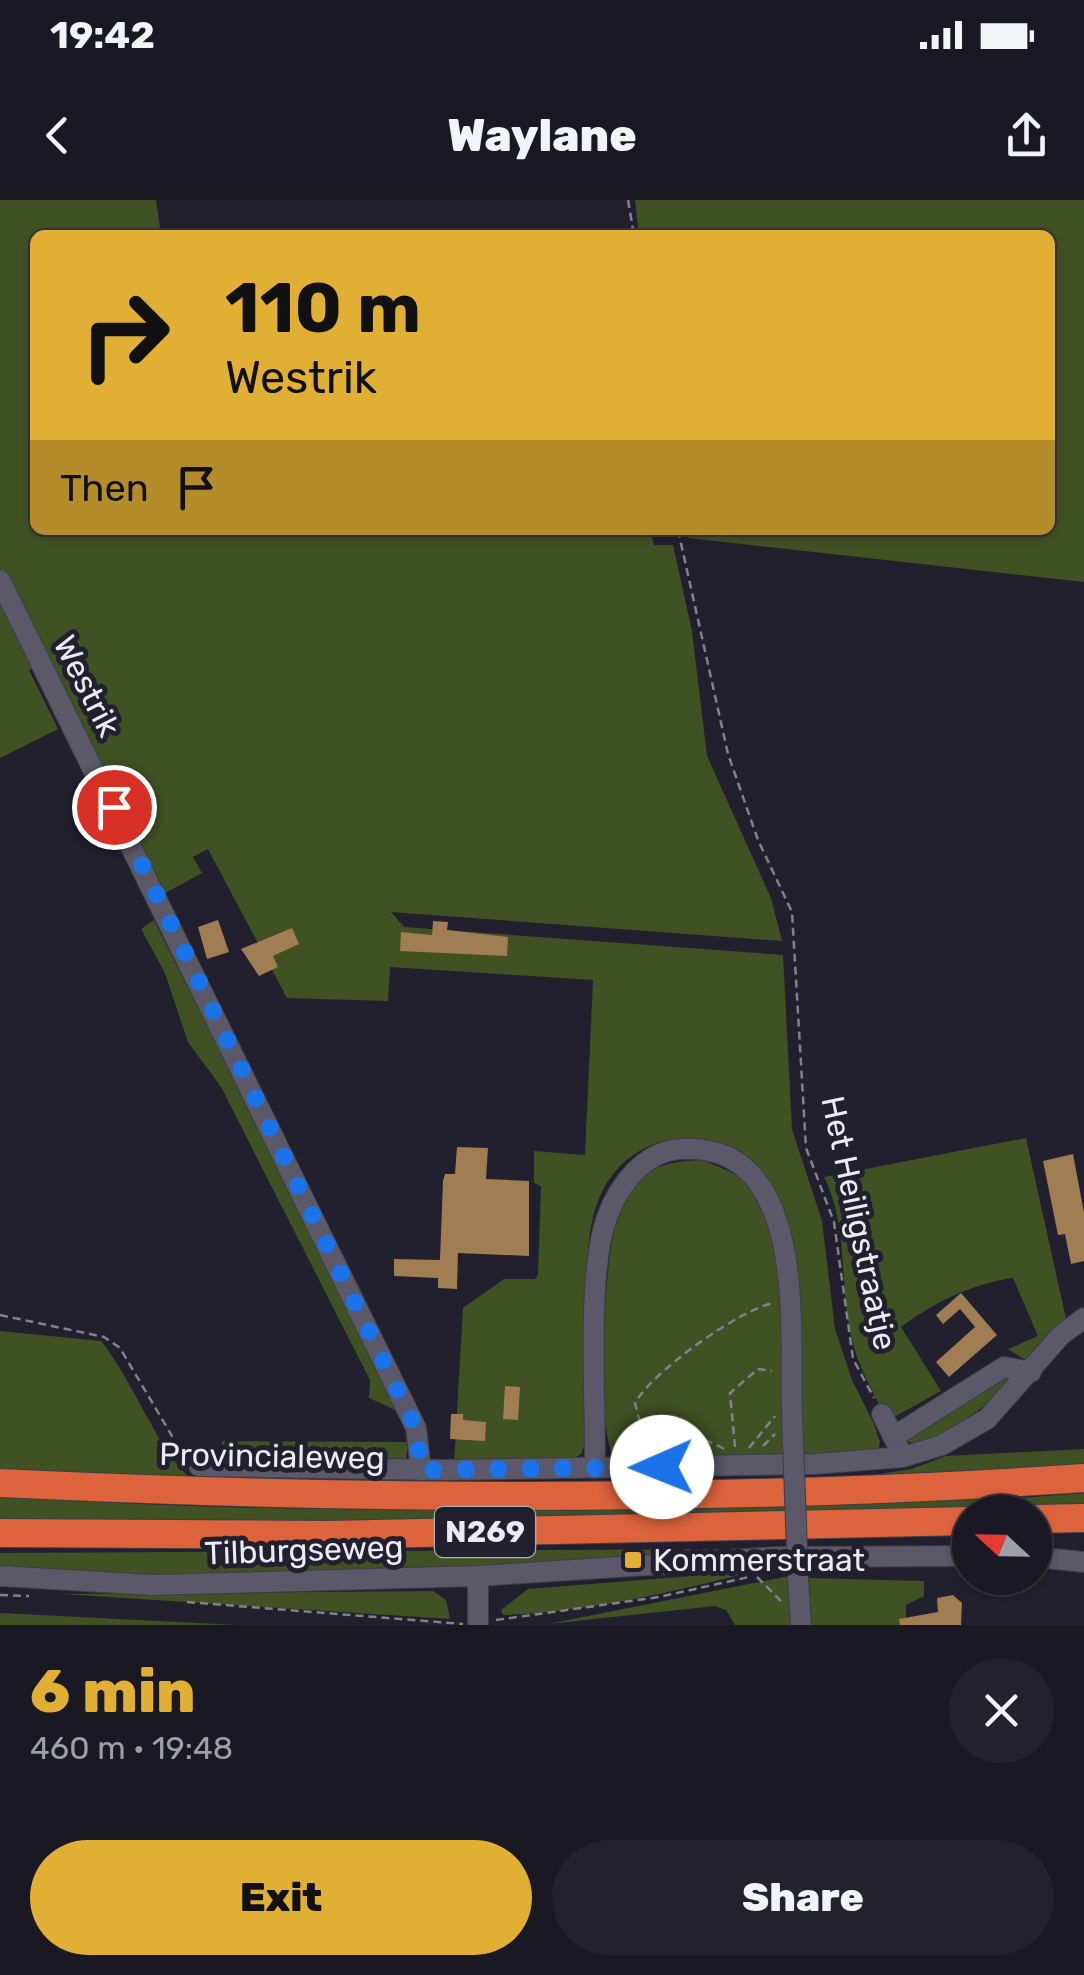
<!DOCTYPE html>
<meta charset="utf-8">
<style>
body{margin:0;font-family:Rubik,sans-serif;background:#23212b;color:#f1f3f6;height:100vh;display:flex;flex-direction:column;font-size:38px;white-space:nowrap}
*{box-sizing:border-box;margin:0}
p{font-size:32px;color:#9fa0a6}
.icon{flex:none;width:55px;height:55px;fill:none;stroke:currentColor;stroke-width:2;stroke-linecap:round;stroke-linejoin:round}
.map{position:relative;height:1425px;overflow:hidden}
.sheet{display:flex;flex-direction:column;background:#1a1823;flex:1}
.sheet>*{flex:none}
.top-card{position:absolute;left:30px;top:30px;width:1025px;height:305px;border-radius:15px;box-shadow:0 2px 8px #0004,0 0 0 2px #383741;background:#e1af34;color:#111;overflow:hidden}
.needle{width:65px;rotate:292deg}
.buttons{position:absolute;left:952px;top:1295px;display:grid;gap:20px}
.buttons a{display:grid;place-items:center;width:100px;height:100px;border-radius:50%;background:#1a1823;box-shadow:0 2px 8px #0004,0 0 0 2px #383741;font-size:50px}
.pin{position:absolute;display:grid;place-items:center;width:85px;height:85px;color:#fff;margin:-42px;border:5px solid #fff;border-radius:50%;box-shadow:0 2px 10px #0007}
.me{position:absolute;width:110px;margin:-55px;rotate:269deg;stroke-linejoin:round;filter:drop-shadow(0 0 8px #0008)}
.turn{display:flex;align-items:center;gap:35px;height:210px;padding:0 30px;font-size:45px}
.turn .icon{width:130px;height:130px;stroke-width:2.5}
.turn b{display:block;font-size:70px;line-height:85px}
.then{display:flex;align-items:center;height:95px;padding:0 30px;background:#0003;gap:20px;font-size:38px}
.round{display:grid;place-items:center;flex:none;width:105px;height:105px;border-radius:52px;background:#23212b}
.summary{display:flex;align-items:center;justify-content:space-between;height:170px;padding:0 30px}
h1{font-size:60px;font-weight:800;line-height:75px;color:#e1af34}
.primary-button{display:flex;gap:20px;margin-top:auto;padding:20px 30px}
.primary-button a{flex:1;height:115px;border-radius:60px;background:#e1af34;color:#111;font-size:40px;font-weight:800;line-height:115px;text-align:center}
.primary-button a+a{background:#23212b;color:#f1f3f6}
.status{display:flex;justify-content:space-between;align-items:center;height:70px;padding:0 50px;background:#1a1823;direction:ltr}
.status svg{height:28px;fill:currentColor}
header{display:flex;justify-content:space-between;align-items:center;height:130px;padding:0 30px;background:#1a1823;font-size:45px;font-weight:800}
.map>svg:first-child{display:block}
.green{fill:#405124}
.building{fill:#a07d52}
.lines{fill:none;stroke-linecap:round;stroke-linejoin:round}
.minor-casing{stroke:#3d3c47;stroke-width:22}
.highway-casing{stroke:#3d3c47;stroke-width:30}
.path{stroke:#83818e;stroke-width:2.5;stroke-dasharray:8 5;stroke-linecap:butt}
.minor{stroke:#5a5869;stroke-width:20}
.highway{stroke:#dd633c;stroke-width:28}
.minor-bridge-casing{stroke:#3d3c47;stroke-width:22;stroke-linecap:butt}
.minor-bridge{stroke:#5a5869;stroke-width:20}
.route{stroke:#1a73e8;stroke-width:18;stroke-dasharray:0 32.4}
.poi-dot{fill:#e1af34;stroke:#22202f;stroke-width:4}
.labels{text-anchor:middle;stroke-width:10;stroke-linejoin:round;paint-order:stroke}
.shield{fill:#22202f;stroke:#afaeba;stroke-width:2.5}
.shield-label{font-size:30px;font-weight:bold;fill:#ecebf5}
.street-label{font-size:32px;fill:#ecebf5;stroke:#22202f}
.poi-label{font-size:32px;fill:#ecebf5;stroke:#22202f;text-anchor:start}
</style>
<div class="status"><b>19:42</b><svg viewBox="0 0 49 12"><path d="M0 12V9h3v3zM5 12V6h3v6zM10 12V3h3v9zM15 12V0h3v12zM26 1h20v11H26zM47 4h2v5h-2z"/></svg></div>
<header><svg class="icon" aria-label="back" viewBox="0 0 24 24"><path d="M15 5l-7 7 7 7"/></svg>Waylane<svg class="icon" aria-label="share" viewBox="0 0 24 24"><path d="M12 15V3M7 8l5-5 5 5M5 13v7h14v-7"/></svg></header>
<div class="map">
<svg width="1084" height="1425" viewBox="0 0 1084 1425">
<rect width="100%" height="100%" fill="#22202f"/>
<g class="green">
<path d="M0 0H156L161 35H35V330L651 334 654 345H673L692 431 707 556 771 698 782 741 391 712 404 727 783 755 792 929 822 1021 835 1129 852 1180 873 1222 880 1242 878 1252 803 1256 792 1046C778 987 768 978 717 947 701 937 675 937 657 943 580 971 587 1055 587 1122 587 1161 587 1199 587 1238L581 1254 571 1261 454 1263 463 1108 504 1079H535L538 1075 541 986 534 983V951L585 955 593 780 390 767 388 801 287 798 208 649 193 657 202 673 162 695 51 465 29 470 58 529 0 558Z"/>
<polygon points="635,0 1084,0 1084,382 688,338 686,330 1050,330 1050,35 639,35"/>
<polygon points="154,720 381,1175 398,1211 369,1198 370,1180 221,887 188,842 165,773 141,729"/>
<path d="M1026 938 1067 1123 1027 1161 1008 1149 1038 1136 1013 1078C972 1084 934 1102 901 1127L941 1191 887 1221C874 1193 858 1167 851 1136 839 1083 849 1027 824 977Z"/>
<path d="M701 960C720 967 741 974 754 991 791 1041 783 1192 785 1257L614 1258C594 1224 604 1035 623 999 639 968 669 961 701 960Z"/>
<path d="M0 1131 101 1141C133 1180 160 1256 194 1281L0 1272Z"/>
<path d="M1000 1171 1012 1179C983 1210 956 1230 916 1245L907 1241 906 1236Z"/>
<polygon points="222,1241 408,1242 406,1260 221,1259"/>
<polygon points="1084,1249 1084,1265 867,1276 911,1269 946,1256"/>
<path d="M1084 1293V1309L1030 1312 0 1325V1296C338 1321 680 1305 1019 1298Z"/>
<polygon points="744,1349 396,1372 136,1378 0,1372 0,1353"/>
<path d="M755 1371C674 1392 587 1412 503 1415L501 1410 528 1389Z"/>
<polygon points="789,1376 794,1425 735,1425 726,1410 715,1406 548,1424"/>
<polygon points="808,1378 924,1381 924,1396 906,1405 906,1425 812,1425"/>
<polygon points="433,1391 446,1400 450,1419 62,1394"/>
<polygon points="0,1413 237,1425 0,1425"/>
</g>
<g class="building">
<polygon points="218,720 229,752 207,759 198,727"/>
<polygon points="433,721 448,722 447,730 508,737 507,756 400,751 401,732 432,735"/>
<polygon points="292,728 299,744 273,756 278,767 259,776 241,749"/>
<polygon points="457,947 488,948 486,979 529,981 529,1056 458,1053 457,1089 438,1088 438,1078 394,1076 394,1059 440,1060 443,981 445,974 455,974"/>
<polygon points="1073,954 1084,1013 1084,1061 1071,1064 1065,1034 1058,1035 1043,961"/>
<polygon points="961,1093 997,1135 949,1177 936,1162 975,1127 960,1109 943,1124 936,1115"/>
<polygon points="505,1186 520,1187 518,1220 503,1219"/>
<polygon points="451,1214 463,1214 463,1220 486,1222 485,1241 450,1239"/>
<polygon points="953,1395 962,1403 961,1425 900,1425 899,1419 938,1412 937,1398"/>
</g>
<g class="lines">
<g class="minor-casing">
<g id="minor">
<polyline points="0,380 416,1228 421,1270"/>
<polyline points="882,1214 898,1246"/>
<polyline points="893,1237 1004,1167 1031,1172"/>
<polyline points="199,1266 445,1270 815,1264 903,1257 942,1245 987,1219 1061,1135 1084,1118"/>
<path d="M595 1268C596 1202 586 1076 607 1017 619 985 644 951 681 949 810 942 789 1130 792 1215"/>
<polyline points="1035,1357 1084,1362"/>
<polyline points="0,1376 153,1385 478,1376 777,1357 970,1356"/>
<polyline points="798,1377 801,1425"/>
<polyline points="478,1425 478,1376"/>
</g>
</g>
<g class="highway-casing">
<g id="highway">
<path d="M0 1283C355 1300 729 1302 1084 1278"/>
<polyline points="1035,1319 1084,1318"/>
<polyline points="0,1333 330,1335 970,1321"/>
</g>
</g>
<g class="path">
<polyline points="628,0 634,35"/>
<polyline points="678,330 728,554 758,640 792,712 806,948 834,1022 853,1159 874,1198"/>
<polyline points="0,1115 104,1137 120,1148 185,1258"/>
<polyline points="763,1246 775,1234"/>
<polyline points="735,1247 730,1193 758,1169 772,1171"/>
<polyline points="749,1248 775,1216"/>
<path d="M724 1249C697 1232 670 1239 641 1227L635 1203C652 1172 740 1109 774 1103"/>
<polyline points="757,1377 783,1403"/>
<polyline points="0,1395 29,1396"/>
<polyline points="187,1402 463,1424"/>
<polyline points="496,1420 659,1397 749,1377"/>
</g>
<use href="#minor" class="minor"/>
<use href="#highway" class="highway"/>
<g class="minor-bridge-casing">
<polyline id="minor-bridge" points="792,1215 798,1377"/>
</g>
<use href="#minor-bridge" class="minor-bridge"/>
</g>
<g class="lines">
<polyline class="route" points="114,607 416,1228 421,1270 662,1267"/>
</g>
<rect class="poi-dot" x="623" y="1350" width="20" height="20" rx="5"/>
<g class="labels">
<rect class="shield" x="435" y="1307" width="100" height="50" rx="8"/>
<g class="shield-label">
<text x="485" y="1342">N269</text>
</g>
<g class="street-label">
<text transform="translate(87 486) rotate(63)" y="11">Westrik</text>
<text transform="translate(859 1023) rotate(78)" y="11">Het Heiligstraatje</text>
<text transform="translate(272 1256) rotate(1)" y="11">Provincialeweg</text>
<text transform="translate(304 1350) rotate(-2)" y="11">Tilburgseweg</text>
</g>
<g class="poi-label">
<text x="653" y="1371">Kommerstraat</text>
</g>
</g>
</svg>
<div class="buttons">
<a><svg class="needle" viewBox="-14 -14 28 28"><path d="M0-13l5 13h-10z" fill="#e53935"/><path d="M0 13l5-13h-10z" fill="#9fa0a6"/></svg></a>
</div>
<div class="pin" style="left:114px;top:607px;background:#d93025"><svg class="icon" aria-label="arrive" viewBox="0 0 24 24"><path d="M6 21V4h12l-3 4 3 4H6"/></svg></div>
<svg class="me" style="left:662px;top:1267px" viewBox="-20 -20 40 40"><circle r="19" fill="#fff"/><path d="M0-13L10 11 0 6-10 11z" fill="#1a73e8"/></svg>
<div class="top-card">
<div class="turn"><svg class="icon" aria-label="right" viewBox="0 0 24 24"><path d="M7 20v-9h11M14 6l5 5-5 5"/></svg><div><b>110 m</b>Westrik</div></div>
<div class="then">Then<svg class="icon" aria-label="arrive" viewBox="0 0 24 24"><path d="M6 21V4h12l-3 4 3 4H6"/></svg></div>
</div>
</div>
<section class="sheet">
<div class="summary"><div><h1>6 min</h1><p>460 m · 19:48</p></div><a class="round"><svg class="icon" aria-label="close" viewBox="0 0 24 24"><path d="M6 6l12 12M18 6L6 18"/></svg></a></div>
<div class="primary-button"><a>Exit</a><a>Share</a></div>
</section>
